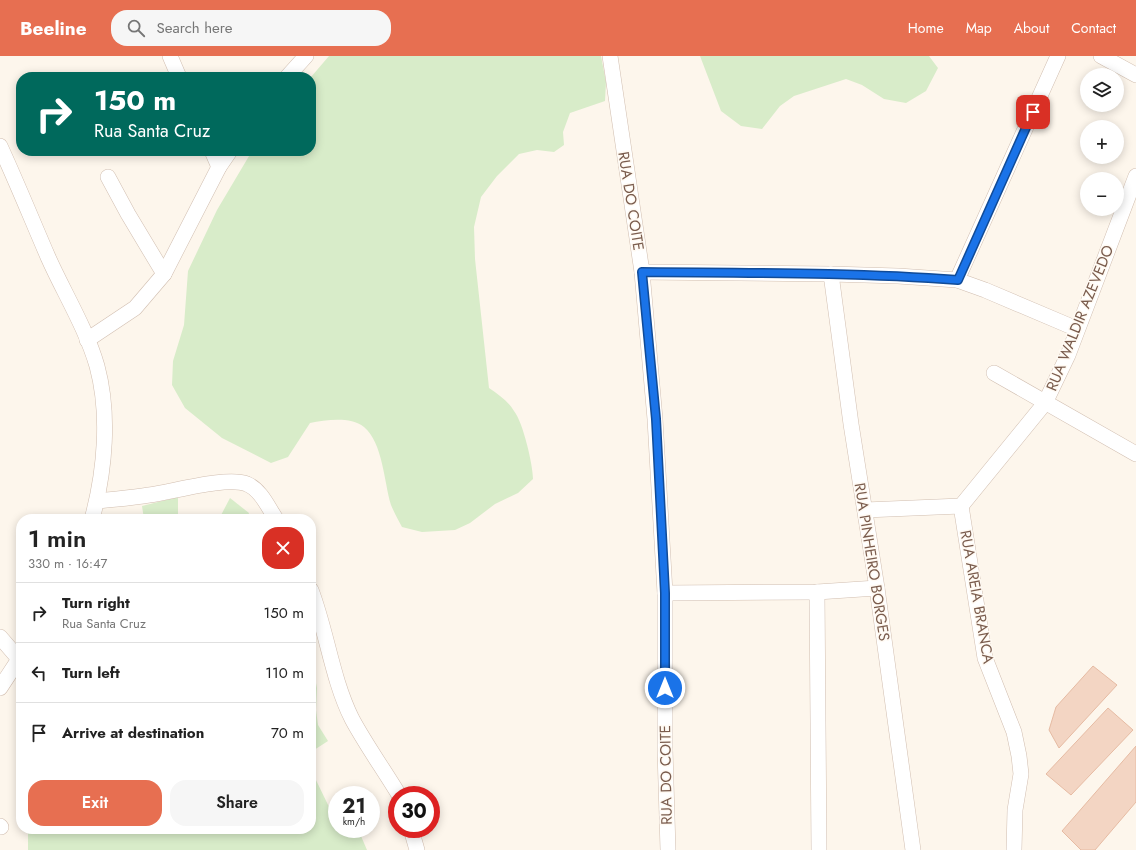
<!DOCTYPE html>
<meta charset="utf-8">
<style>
body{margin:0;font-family:Jost,sans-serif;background:#f6f6f6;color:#222;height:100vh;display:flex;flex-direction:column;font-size:15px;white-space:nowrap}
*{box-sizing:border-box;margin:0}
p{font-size:13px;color:#767676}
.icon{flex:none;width:22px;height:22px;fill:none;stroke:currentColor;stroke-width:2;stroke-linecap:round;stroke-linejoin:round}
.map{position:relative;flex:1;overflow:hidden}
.side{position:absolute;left:16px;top:458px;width:300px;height:320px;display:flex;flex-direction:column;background:#fff;border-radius:16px;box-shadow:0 2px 10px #0003}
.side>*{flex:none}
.hud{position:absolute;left:16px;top:16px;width:300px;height:84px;border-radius:16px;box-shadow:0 2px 10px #0003;background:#00695c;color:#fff;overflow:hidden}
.fabs{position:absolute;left:1080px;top:12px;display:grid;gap:8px}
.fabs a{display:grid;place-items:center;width:44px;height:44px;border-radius:50%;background:#fff;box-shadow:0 2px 10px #0003;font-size:20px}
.speed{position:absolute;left:328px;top:730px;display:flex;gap:8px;font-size:20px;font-weight:700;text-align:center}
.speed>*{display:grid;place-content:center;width:52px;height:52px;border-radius:50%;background:#fff;box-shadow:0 2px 10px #0003;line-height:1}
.speed small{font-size:10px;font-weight:400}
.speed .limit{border:6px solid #d22;background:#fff;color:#111}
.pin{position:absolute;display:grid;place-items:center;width:34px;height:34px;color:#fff;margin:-17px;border-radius:8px;box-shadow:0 2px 6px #0006}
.me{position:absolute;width:44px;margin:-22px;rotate:0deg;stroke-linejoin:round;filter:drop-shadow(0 0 3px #0008)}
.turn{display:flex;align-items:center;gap:14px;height:84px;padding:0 12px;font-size:18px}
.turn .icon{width:52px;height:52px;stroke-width:2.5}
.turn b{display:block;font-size:28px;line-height:34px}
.round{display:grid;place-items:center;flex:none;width:42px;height:42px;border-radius:16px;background:#f6f6f6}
.overview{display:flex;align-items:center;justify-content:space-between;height:68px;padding:0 12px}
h1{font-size:24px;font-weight:600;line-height:30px}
.button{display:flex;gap:8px;margin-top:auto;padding:8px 12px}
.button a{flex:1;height:46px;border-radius:16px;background:#e76f51;color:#fff;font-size:16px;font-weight:600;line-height:46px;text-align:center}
.button a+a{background:#f6f6f6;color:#222}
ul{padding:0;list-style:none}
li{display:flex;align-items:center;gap:12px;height:60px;padding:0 12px;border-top:1px solid #e0e0e0}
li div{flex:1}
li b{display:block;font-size:15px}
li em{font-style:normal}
header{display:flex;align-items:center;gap:24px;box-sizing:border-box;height:56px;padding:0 20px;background:#e76f51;color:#fff}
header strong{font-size:19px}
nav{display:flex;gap:22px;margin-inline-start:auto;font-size:14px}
.search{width:280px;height:36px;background:#f6f6f6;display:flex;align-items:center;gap:10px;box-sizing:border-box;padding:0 14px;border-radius:16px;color:#767676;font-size:15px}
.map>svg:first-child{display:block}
.green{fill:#d8ecc9}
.building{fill:#f3d5c3;stroke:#e6bba3}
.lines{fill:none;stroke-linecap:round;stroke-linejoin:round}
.street-casing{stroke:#d1beb0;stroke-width:16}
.street{stroke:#fff;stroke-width:15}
.route-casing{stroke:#114b97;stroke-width:10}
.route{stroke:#1a73e8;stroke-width:7}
.labels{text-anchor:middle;stroke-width:3;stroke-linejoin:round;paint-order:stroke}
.street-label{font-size:15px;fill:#7a5c4d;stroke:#fffaf3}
</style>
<header>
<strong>Beeline</strong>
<div class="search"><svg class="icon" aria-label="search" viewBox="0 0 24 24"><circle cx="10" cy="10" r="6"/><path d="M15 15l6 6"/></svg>Search here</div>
<nav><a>Home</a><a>Map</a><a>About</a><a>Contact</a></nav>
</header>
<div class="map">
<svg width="1136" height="794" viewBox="0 0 1136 794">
<rect width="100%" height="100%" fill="#fdf6ec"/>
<g class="green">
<path d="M329 0H601L606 26 605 45 570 57 563 76 564 89 554 96 537 94 519 98 497 120 481 141 474 171 475 203 489 332C499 339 508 345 514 355 523 366 533 409 533 423L518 437 495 448 470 467 455 474 422 476 402 471C398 464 394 456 391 449 384 426 383 387 364 371 350 360 326 364 310 367L288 401 271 407 222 382 185 352 172 329 173 305 184 269 188 215 217 154 252 95H311V21Z"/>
<polygon points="700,0 929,0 938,12 926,35 906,47 884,43 862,29 846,23 794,40 780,50 762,73 741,70 721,55"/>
<polygon points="178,441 178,463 144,463 142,450"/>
<polygon points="230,442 249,457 247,463 219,463"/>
<polygon points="311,603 317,632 316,654 318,669 328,685 311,696"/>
<polygon points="315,722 330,753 337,749 337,773 358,773 367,794 28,794 28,773 311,773 311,723"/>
</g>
<g class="building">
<polygon points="1093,610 1117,629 1059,692 1049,674 1056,651"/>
<polygon points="1108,652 1133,674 1071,739 1046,718"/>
<polygon points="1136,690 1136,746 1095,794 1081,794 1062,775"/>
</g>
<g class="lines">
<g class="street-casing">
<g id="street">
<polyline points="170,0 179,21"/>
<polyline points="610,0 642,216 655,363 665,537 665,694 668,794"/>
<polyline points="1101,0 1136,19"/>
<polyline points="287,21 306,0"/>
<path d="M0 90C17 127 32 164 48 201 64 237 86 272 97 310 110 358 105 415 92 463"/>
<polyline points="212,95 219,111"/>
<polyline points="108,121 128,158 164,218"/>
<polyline points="642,216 831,218 898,220 957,224 985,234 1077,273"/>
<polyline points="831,218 851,368 877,532 913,794"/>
<polyline points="957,224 1058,0"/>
<polyline points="87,284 135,252 164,218 219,111 230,95"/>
<polyline points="994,317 1136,398"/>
<path d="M97 445C114 443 132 442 149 439 172 436 227 420 247 428 261 434 268 451 276 463"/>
<polyline points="961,450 985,602 1014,676 1019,700 1021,718 1015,754 1014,794"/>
<polyline points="865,454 961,450 1045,347 1068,299 1136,120"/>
<path d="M311 534C327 576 332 623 352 663 366 689 384 714 399 739"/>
<polyline points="817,536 819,794"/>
<polyline points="665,537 817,536 877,532"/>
<polyline points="0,581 19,603"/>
<polyline points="0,632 21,600"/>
<polyline points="0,770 1,771"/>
<polyline points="411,773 417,794"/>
</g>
</g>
<use href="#street" class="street"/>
</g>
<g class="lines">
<g class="route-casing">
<path id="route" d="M665 632V537L656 363 642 216C747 217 853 216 958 224L1033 56"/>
</g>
<use href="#route" class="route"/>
</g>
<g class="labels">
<g class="street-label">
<text transform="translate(631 145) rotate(81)" y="5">RUA DO COITE</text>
<text transform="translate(1080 262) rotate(-68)" y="5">RUA WALDIR AZEVEDO</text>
<text transform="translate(872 506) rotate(81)" y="5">RUA PINHEIRO BORGES</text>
<text transform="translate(977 541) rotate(80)" y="5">RUA AREIA BRANCA</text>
<text transform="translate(666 719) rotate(-91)" y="5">RUA DO COITE</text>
</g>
</g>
</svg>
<div class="fabs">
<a><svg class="icon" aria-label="layers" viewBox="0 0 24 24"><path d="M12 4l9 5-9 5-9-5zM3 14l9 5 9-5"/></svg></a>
<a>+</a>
<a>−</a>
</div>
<div class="speed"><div>21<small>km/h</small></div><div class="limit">30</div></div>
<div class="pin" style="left:1033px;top:56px;background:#d93025"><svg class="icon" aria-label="arrive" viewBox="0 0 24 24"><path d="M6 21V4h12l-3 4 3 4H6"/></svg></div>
<svg class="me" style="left:665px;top:632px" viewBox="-20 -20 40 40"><circle r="17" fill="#1a73e8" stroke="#fff" stroke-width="3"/><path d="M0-11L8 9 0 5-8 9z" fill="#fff"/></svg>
<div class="hud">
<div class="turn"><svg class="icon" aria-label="right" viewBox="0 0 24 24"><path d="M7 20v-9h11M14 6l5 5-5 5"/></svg><div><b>150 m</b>Rua Santa Cruz</div></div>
</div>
<section class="side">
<div class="overview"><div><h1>1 min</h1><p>330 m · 16:47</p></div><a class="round" style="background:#d93025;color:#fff"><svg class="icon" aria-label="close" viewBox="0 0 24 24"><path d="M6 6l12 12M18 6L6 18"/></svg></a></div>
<ul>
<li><svg class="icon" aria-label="right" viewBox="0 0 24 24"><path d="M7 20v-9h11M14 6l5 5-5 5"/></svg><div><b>Turn right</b><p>Rua Santa Cruz</p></div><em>150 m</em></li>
<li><svg class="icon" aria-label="left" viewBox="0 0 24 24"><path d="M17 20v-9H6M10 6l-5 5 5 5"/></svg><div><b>Turn left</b></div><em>110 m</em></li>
<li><svg class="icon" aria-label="arrive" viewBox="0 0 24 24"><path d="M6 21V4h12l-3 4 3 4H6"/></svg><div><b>Arrive at destination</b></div><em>70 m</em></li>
</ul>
<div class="button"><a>Exit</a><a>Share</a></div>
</section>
</div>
